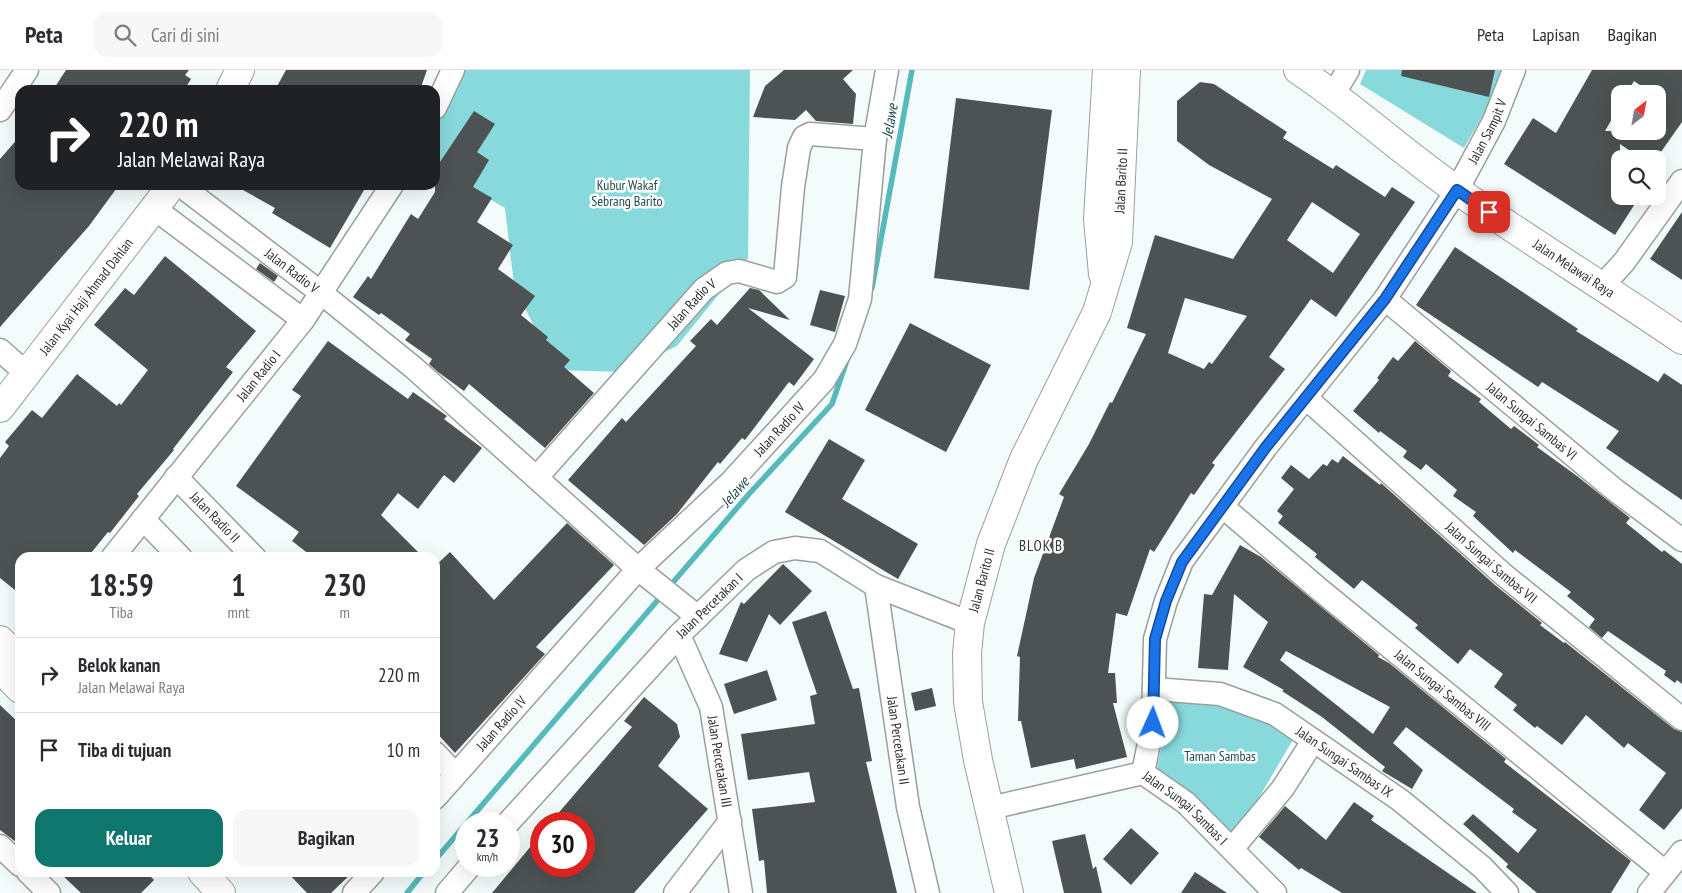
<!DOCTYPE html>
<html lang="id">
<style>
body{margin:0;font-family:"PT Sans Narrow",sans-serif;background:#f7f7f7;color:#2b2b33;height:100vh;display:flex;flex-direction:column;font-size:19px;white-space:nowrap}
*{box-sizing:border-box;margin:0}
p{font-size:16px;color:#7c7c81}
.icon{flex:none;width:28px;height:28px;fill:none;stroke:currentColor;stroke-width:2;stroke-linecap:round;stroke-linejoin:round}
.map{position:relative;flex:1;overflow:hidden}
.side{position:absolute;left:15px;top:482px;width:425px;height:325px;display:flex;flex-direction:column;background:#fff;border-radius:15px;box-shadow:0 5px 20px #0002}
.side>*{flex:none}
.guide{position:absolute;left:15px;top:15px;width:425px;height:105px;border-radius:15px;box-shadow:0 5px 20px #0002;background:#202124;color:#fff;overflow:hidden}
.needle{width:32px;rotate:31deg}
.fabs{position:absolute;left:1611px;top:15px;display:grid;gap:10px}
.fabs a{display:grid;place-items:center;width:55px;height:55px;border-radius:10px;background:#fff;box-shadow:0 5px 20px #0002;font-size:25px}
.speed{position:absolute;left:455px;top:742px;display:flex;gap:10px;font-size:25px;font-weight:700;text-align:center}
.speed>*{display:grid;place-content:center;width:65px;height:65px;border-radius:50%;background:#fff;box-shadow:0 5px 20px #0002;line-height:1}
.speed small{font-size:12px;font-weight:400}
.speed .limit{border:8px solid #d22;background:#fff;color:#111}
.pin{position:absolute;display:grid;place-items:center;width:42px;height:42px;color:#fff;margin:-21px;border-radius:10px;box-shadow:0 2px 8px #0006}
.me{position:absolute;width:55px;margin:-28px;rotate:2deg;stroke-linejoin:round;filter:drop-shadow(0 0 4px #0008)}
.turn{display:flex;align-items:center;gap:18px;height:105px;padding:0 20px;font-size:22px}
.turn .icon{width:65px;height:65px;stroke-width:2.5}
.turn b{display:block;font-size:35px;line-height:42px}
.eta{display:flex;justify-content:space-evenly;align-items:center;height:85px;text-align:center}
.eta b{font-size:30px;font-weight:800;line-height:35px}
.cta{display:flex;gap:10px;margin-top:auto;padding:10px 20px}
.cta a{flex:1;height:58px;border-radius:15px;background:#0f766e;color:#fff;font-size:20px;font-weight:800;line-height:58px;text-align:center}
.cta a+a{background:#f7f7f7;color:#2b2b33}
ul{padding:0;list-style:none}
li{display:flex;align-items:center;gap:15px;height:75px;padding:0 20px;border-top:1px solid #e1e1e2}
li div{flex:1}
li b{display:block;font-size:19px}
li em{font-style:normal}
header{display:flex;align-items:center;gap:30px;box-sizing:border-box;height:70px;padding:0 25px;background:#fff;border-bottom:1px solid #e1e1e2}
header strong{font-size:24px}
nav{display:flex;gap:28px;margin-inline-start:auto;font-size:18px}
.search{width:350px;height:45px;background:#f7f7f7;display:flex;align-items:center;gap:12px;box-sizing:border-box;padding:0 18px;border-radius:15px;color:#7c7c81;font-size:19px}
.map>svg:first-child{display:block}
.green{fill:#88d9dc}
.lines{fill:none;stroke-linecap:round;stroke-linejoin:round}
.stream{stroke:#56b9bc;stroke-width:5.5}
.building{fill:#4d5252;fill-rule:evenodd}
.minor-casing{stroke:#999f9f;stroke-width:25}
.tertiary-casing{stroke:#999f9f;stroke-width:30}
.secondary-casing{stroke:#999f9f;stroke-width:30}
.minor{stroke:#fff;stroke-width:22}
.tertiary{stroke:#fff;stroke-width:28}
.secondary{stroke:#fff;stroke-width:28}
.route-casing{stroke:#114b97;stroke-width:12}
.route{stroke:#1a73e8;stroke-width:9}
.labels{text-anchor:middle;stroke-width:5;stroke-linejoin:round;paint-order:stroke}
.street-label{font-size:14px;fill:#2c2f2f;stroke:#fff}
.park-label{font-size:14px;fill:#204c4e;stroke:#fff}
.water-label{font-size:15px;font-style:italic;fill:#1d4a4b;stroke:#fff}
.neighbourhood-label{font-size:15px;letter-spacing:1px;fill:#323737;stroke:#fff}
</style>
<header>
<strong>Peta</strong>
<div class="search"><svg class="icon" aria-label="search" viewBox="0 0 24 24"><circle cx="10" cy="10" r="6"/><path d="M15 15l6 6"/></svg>Cari di sini</div>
<nav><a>Peta</a><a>Lapisan</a><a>Bagikan</a></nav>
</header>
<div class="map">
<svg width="1682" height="823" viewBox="0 0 1682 823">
<rect width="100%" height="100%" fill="#f4fbfb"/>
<g class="green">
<polygon points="460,0 750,0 748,188 677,276 623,302 555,300 514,215 505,138 435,97 435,57"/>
<polygon points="1366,0 1504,0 1487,38 1464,78 1360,14"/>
<polygon points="1173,621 1226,631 1295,666 1236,767 1156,703"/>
</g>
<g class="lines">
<g class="stream">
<polyline points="872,218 912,0"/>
<polyline points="669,517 749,424 832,334 847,290"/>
<polyline points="435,790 663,524"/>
<polyline points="407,823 424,802"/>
</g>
</g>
<g class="building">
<polygon points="66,0 189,0 185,5 191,9 184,20 53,20"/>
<polygon points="286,0 427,0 420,20 275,20"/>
<polygon points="784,0 853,0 843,9 856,24 853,54 816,51 806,40 795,50 753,47 765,16"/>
<polygon points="1402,0 1495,0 1489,27 1401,6"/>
<path d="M1592 0H1682V52L1656 89H1642L1620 74V126H1640L1615 165 1504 94 1533 48 1556 63ZM1634 11 1653 24H1658V61H1605L1620 35V24H1626Z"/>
<path d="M1200 12 1214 14 1287 62 1283 68 1333 99 1336 95 1385 127 1392 117 1415 132 1336 247 1311 229 1269 287 1285 299 1212 393 1215 395 1194 425 1191 423 1154 482 1150 479 1127 546 1116 543 1108 603H1115L1117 633H1113L1127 687 1076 699 1074 689 1031 698 1021 651H1018L1020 587 1017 586 1034 508 1064 427 1059 424 1089 374 1110 332 1112 333 1146 264 1127 258 1155 165 1233 189 1272 129 1209 95 1177 71V31ZM1312 132 1360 164 1333 203 1287 170ZM1185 228 1247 246 1212 294 1209 292 1204 299 1168 283Z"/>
<polygon points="956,28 1052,40 1029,220 934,208"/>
<polygon points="474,41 495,54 477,82 489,90 473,117 492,128 477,152 513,175 498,199 535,226 521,245 548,267 546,270 570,290 564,297 594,323 545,378 469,314 464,321 438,302 429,294 432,289 405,270 410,264 381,243 379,245 353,227 368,206 371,209 411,144 418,149 435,122 435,104 440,92"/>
<polygon points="20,66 20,115 119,115 89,156 0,257 0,89"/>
<polygon points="234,115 367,115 330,178 272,143 275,138"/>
<polygon points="1682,142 1682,210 1650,189"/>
<polygon points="1455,177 1578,259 1576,261 1658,312 1664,303 1682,315 1682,430 1606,378 1619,361 1542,312 1538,317 1416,235"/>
<polygon points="165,186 256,261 226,297 233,302 173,379 174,380 137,424 139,426 110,463 108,462 87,488 20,488 20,524 0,508 0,388 9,376 5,372 32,340 42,348 77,304 117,336 119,333 121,335 148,300 94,255 125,218 134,225"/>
<polygon points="260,193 278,206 274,212 256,199"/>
<polygon points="750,218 759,220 790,250 748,238 814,289 794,316 789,312 745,370 742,368 720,394 718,392 677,444 644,475 568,410 622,348 626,352 696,276 690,271 711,249 717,255"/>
<polygon points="820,220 845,226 835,262 810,255"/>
<polygon points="910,253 991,295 946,382 865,340"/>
<polygon points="328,271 408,329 413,322 447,346 444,349 482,378 454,413 444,405 418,439 398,423 381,445 424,488 314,488 292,471 299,462 236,416 301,326 292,320"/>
<polygon points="1415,271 1451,301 1448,306 1481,329 1479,332 1511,359 1514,356 1539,375 1537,377 1577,406 1630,448 1626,453 1662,482 1664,480 1682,494 1682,614 1677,610 1675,613 1664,605 1666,601 1608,561 1602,568 1589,557 1595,549 1567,526 1571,522 1515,480 1513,483 1473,446 1476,442 1453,426 1457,420 1426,394 1421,400 1403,387 1407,381 1380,361 1379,363 1353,341 1379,310 1377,308 1393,287 1398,291"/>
<polygon points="829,369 865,390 842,429 918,474 898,509 785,442"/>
<polygon points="1343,386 1380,415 1381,413 1495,515 1542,553 1540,555 1564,573 1565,572 1674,659 1682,662 1682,738 1664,760 1639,740 1666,703 1628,673 1624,678 1586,645 1562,675 1537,656 1535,658 1513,640 1517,635 1494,617 1503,604 1470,579 1458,594 1415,558 1418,555 1362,510 1354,519 1315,487 1317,484 1278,453 1283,446 1277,441 1294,419 1281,408 1291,395 1309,409 1323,394 1327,396 1332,389 1338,393"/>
<polygon points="567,453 614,495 536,577 545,584 455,683 435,661 435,496 450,482 494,530"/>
<path d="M1240 475 1261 487 1379 585 1378 587 1389 593 1506 689 1504 692 1631 791 1611 823H1537L1506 797 1508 794 1463 754 1473 744 1518 783 1537 760 1512 742 1514 739 1406 657 1393 673 1423 700 1412 719 1382 701 1385 697 1322 647 1282 621 1284 620 1243 597 1268 552 1234 524 1228 600 1198 598 1204 524 1212 525ZM1286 581 1390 637 1373 664 1280 590Z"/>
<polygon points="783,494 812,521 780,555 769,544 747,592 719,584 741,532 744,534"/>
<polygon points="826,541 853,619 859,618 872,691 866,692 897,823 767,823 764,790 759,791 752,739 815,732 809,702 748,710 741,664 815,654 810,626 817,624 792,552"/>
<polygon points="767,600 777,630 734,644 724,614"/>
<polygon points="932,618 936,636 915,641 911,623"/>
<polygon points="644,627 677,654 680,667 658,696 708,739 634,823 492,823 541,764 541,796 584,796 584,754 549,754 632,657 624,651"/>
<polygon points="0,635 20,654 20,775 0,760"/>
<polygon points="1354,732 1374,746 1371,750 1477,823 1342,823 1301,798 1299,800 1259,767 1285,736 1326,770"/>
<polygon points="1131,758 1159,783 1131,815 1103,789"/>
<polygon points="1085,764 1093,799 1096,796 1102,823 1064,823 1052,771"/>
<polygon points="59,802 146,802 154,810 141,823 81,823"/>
<polygon points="287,802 353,802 331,823 307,823"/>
<polygon points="1195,802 1227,823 1181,823"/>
</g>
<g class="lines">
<g class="minor-casing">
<g id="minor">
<polyline points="1334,23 1348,0"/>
<polyline points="435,38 453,0"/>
<polyline points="0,40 27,0"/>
<path id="s1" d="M180 115 320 222 414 298 638 499 698 547"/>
<polyline points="155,139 303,250"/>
<polyline points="1603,215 1624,192 1682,111"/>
<path id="s2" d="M1385 229 1615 420 1682 470"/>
<polyline points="0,280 26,303"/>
<path id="s3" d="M1306 328 1504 505 1682 649"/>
<path id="s4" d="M176 407 255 488"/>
<path id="s5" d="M537 407 704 219 727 203 739 201 777 212 785 207 793 117 799 78 804 67 810 64 875 69"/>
<path id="s6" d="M1223 437 1319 519 1665 802"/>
<polyline points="143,449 181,488"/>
<path id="s7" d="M112 488 303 250 392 115"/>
<path id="s8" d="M876 516 908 737 928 823"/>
<path id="s9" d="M679 565 711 637 741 823"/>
<path id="s10" d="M1154 619 1220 624 1275 644 1400 730 1482 797 1507 823"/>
<polyline points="435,683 455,704"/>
<path id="s11" d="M1143 703 1153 653 1155 569 1166 531 1182 491 1266 377 1385 229 1457 120 1494 51 1514 0"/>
<path id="s12" d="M435 728 638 499 731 412 824 310 845 274 860 229 875 69 887 0"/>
<path id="s13" d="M990 738 1143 703 1186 733 1275 823"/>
<path id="s14" d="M507 754 679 565 746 500 774 482 795 478 820 481 876 516 970 553"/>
<polyline points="0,776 20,795"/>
<polyline points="1232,779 1283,718 1313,671"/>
<polyline points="28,802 49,823"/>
<polyline points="354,823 373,802"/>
<polyline points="447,823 470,796"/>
<polyline points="675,823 730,751"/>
<polyline points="1649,823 1682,782"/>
</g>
</g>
<g class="tertiary-casing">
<g id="tertiary">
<polyline points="1103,204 1098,149 1107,0"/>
<polyline points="0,570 20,590"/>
<polyline points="0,598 20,619"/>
<polyline points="202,802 221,823"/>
<path id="s15" d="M1009 823 978 690 968 632 967 583 970 553 991 474 1024 389 1097 242 1118 172 1126 0"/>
</g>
</g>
<g class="secondary-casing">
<g id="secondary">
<path id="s16" d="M1298 0C1354 37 1403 83 1458 121 1531 172 1608 219 1682 270"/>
<polyline points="230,20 240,0"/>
<path id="s17" d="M0 338 172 115"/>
</g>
</g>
<use href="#minor" class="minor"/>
<use href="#tertiary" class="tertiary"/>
<use href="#secondary" class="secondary"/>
</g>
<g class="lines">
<g class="route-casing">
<polyline id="route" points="1153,653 1155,569 1166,531 1182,492 1266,377 1385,229 1457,120 1489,142"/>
</g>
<use href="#route" class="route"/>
</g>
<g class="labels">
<g class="street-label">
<text dy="5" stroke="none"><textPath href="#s11" startOffset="746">Jalan Sampit V</textPath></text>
<text dy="5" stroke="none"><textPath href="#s15" startOffset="746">Jalan Barito II</textPath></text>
<text dy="5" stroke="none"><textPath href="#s16" startOffset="340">Jalan Melawai Raya</textPath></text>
<text dy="5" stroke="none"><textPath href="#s1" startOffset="141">Jalan Radio V</textPath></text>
<text dy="5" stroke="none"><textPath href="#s17" startOffset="141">Jalan Kyai Haji Ahmad Dahlan</textPath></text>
<text dy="5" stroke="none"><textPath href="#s5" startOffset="232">Jalan Radio V</textPath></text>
<text dy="5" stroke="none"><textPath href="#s7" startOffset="234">Jalan Radio I</textPath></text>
<text dy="5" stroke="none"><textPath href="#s2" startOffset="191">Jalan Sungai Sambas VI</textPath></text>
<text dy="5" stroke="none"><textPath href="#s12" startOffset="505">Jalan Radio IV</textPath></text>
<text dy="5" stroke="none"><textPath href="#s4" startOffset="56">Jalan Radio II</textPath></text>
<text dy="5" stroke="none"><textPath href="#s3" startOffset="248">Jalan Sungai Sambas VII</textPath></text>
<text dy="5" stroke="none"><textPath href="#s15" startOffset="319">Jalan Barito II</textPath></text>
<text dy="5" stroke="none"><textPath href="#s14" startOffset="298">Jalan Percetakan I</textPath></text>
<text dy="5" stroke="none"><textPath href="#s6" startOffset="286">Jalan Sungai Sambas VIII</textPath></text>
<text dy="5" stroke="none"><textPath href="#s12" startOffset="100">Jalan Radio IV</textPath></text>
<text dy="5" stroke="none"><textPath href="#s8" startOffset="156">Jalan Percetakan II</textPath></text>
<text dy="5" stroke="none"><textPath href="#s9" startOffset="134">Jalan Percetakan III</textPath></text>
<text dy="5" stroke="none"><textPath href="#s10" startOffset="209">Jalan Sungai Sambas IX</textPath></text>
<text dy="5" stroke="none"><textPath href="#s13" startOffset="212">Jalan Sungai Sambas I</textPath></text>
</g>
<g class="park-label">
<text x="627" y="120">Kubur Wakaf<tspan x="627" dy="16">Sebrang Barito</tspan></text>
<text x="1220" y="691">Taman Sambas</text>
</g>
<g class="water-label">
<text transform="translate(890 51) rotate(-80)" y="5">Jelawe</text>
<text transform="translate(735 422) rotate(-49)" y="5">Jelawe</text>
</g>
<g class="neighbourhood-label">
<text x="1041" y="481">BLOK B</text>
</g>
</g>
</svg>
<div class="fabs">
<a><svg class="needle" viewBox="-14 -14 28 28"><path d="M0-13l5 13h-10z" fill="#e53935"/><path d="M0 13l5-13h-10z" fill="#7c7c81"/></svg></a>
<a><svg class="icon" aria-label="search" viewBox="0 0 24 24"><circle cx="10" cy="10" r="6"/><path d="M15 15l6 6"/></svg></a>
</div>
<div class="speed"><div>23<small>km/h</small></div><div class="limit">30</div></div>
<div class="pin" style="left:1489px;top:142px;background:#d93025"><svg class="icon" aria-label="arrive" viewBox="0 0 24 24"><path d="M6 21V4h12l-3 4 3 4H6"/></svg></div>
<svg class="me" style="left:1153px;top:653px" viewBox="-20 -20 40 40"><circle r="19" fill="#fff"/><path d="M0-13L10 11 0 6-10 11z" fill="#1a73e8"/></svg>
<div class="guide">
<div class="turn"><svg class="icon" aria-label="right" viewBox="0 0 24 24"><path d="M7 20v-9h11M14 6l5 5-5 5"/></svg><div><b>220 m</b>Jalan Melawai Raya</div></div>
</div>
<section class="side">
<div class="eta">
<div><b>18:59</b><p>Tiba</p></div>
<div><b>1</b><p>mnt</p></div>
<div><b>230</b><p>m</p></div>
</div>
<ul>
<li><svg class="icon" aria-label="right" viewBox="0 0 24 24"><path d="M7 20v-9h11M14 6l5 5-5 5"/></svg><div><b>Belok kanan</b><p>Jalan Melawai Raya</p></div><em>220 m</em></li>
<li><svg class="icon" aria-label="arrive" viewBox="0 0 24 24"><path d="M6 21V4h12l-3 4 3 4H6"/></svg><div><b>Tiba di tujuan</b></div><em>10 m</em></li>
</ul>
<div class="cta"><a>Keluar</a><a>Bagikan</a></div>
</section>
</div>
